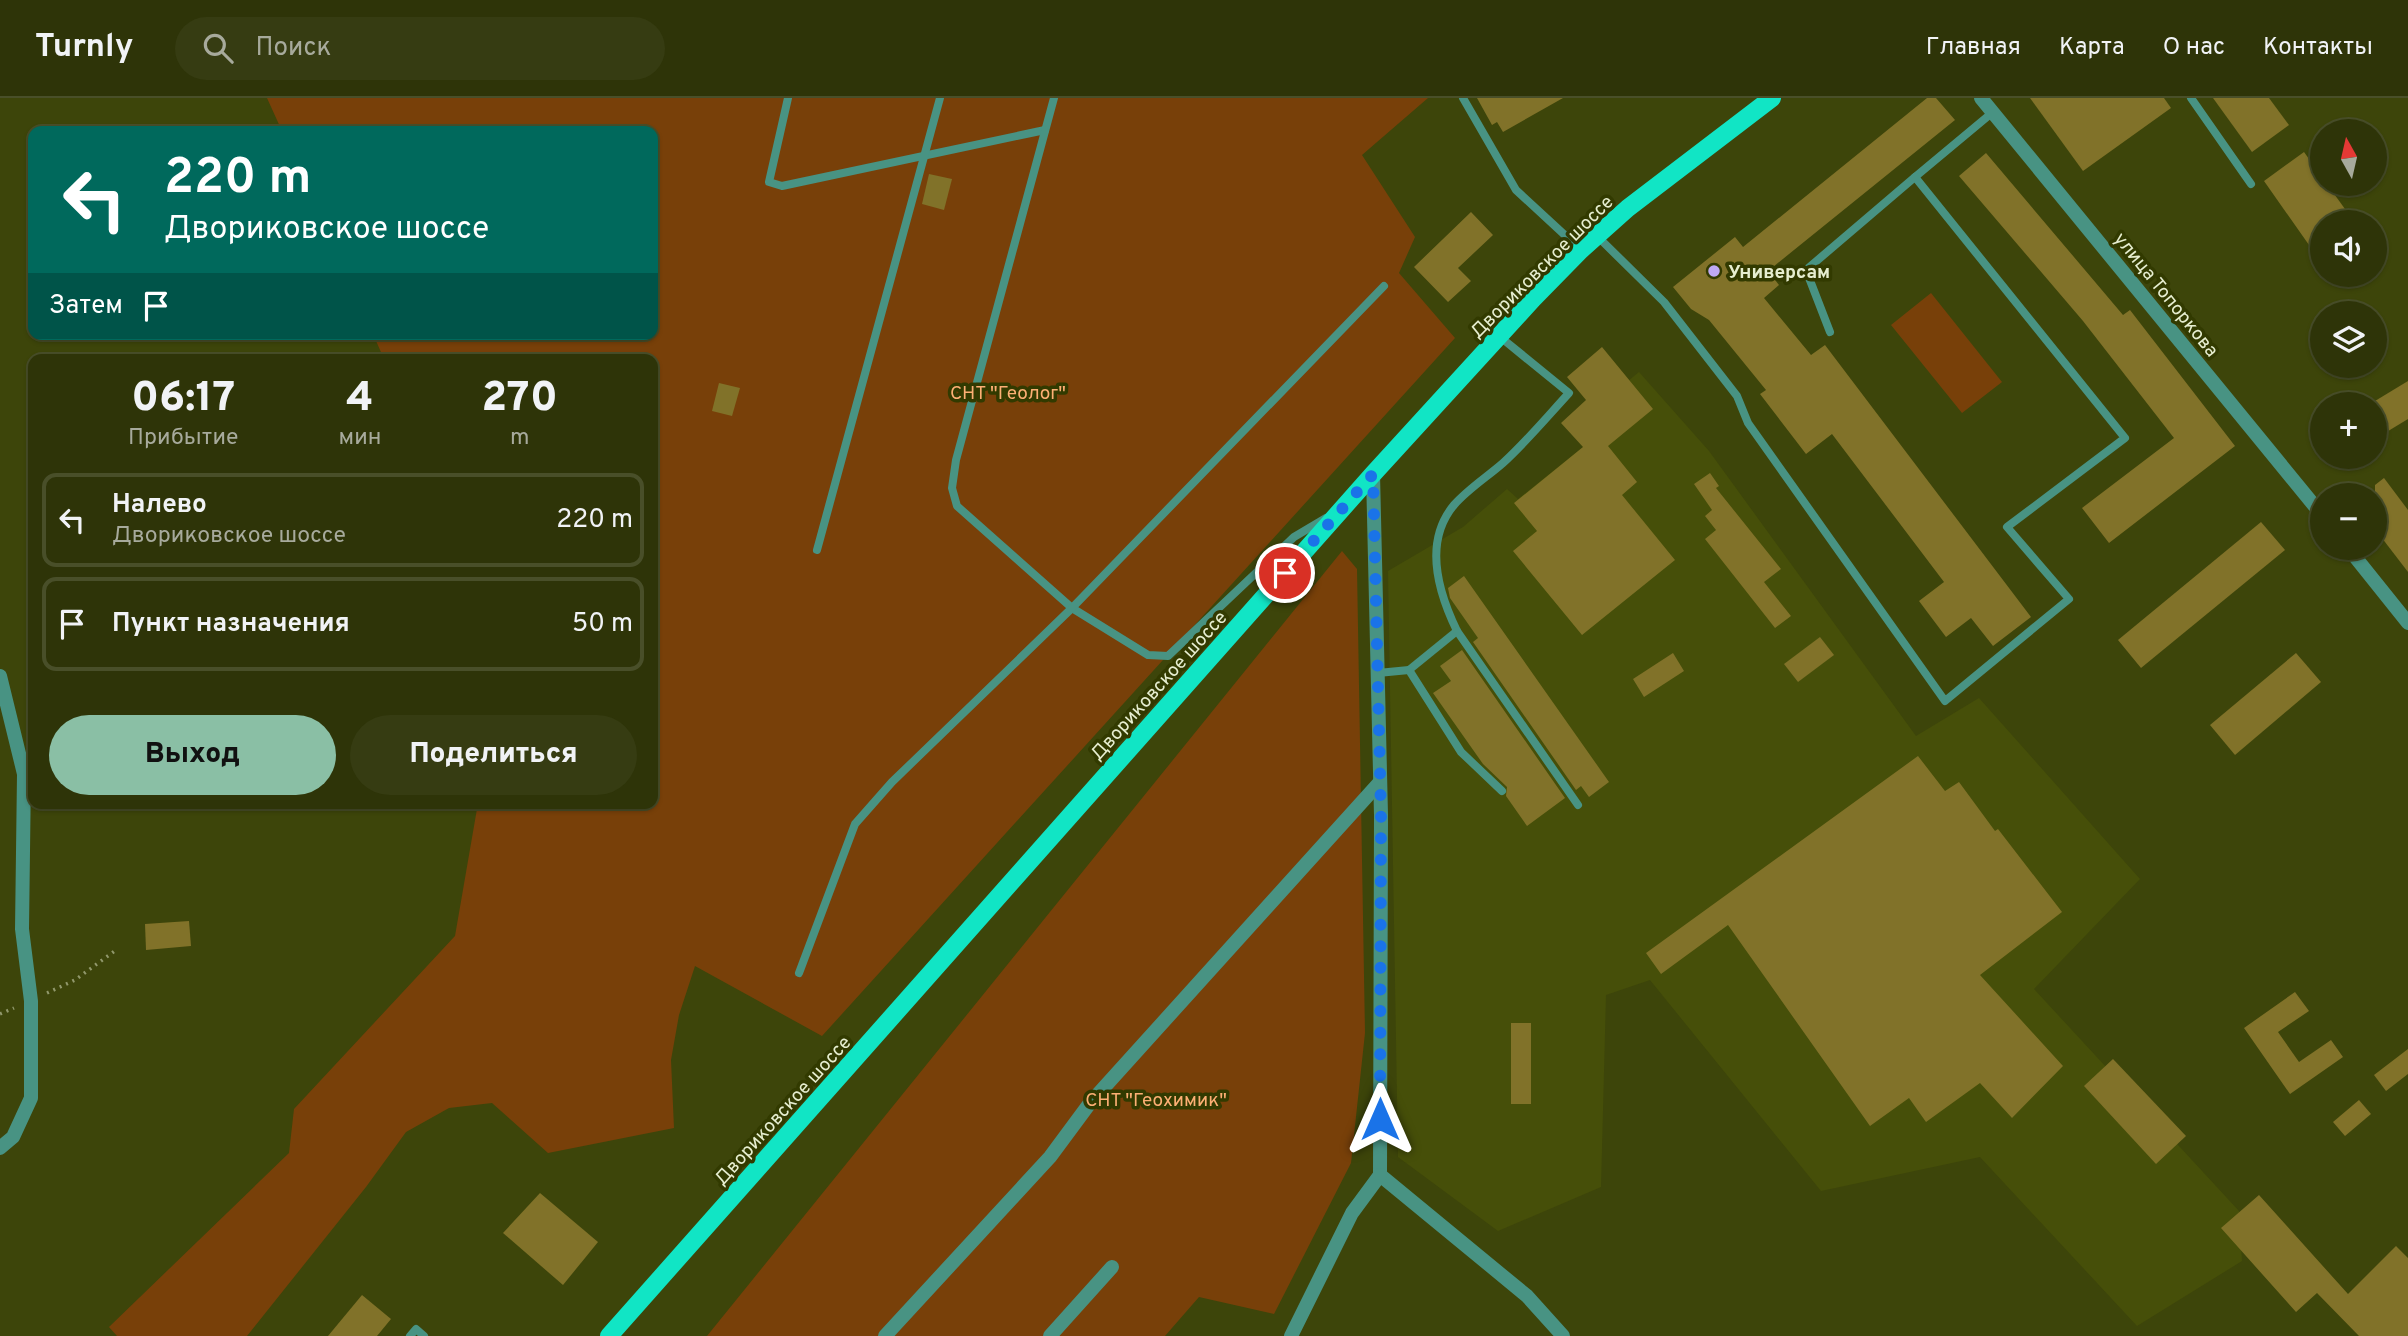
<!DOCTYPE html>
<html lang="ru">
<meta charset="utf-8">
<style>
body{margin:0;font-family:Overpass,sans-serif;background:#363c12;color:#f1f3f6;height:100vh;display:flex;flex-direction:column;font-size:26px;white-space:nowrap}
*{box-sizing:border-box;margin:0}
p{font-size:23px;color:#a7aa9c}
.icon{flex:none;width:38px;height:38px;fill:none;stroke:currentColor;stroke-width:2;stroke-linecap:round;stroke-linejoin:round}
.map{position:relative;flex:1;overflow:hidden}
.sheet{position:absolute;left:28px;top:256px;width:630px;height:455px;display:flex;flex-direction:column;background:#2e3408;border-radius:14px;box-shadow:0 2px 5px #0004,0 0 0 2px #494f29}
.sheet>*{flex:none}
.guide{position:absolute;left:28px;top:28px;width:630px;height:214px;border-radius:14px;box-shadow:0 2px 5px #0004,0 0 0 2px #494f29;background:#00695c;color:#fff;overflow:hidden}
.needle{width:46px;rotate:352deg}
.controls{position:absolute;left:2310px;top:21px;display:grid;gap:14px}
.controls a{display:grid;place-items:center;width:77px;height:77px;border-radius:50%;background:#2e3408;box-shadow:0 2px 5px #0004,0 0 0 2px #494f29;font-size:35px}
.pin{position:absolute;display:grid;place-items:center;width:60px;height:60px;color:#fff;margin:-30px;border:4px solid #fff;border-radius:50%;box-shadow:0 2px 7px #0007}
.me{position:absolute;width:77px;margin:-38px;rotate:0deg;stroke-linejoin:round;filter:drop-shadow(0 0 5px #0008)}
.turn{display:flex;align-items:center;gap:24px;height:147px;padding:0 21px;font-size:32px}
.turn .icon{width:91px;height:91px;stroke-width:2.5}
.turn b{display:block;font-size:49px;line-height:60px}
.then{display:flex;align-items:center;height:66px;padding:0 21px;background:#0003;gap:14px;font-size:26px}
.eta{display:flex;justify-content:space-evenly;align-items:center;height:119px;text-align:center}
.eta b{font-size:42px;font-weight:800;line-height:49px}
.button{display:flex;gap:14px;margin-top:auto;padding:14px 21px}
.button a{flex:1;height:80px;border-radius:42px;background:#8abfa5;color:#111;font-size:28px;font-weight:800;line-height:80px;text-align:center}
.button a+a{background:#363c12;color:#f1f3f6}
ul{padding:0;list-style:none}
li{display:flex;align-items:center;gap:21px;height:94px;margin:0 14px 10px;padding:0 7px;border:4px solid #494f29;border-radius:14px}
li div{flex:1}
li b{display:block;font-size:26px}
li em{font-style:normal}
header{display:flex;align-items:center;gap:42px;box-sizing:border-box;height:98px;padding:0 35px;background:#2e3408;border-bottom:2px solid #494f29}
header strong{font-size:33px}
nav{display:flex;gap:38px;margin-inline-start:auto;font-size:24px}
.search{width:490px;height:63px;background:#363c12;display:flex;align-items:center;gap:18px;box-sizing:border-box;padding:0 24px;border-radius:38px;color:#a7aa9c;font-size:26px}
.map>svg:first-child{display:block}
.built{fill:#464f09}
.green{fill:#784009}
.building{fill:#817229}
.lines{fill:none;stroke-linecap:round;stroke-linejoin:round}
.path{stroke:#91986c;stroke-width:3.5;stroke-dasharray:2 5;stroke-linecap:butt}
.lane{stroke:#489383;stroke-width:8}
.street{stroke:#489383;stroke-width:14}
.primary{stroke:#11e5c5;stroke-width:18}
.route{stroke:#1a73e8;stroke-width:12;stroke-dasharray:0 21.6}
.poi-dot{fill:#bfa9f4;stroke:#323a00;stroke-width:2.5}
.labels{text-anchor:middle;stroke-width:7;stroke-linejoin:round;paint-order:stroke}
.street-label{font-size:19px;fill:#e7eed0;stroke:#323a00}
.poi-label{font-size:19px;font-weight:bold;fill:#e7eed0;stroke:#323a00;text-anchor:start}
.park-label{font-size:19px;fill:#fdaf74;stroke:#323a00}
</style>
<header>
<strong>Turnly</strong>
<div class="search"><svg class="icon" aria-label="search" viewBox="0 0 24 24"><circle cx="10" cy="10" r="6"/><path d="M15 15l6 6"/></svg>Поиск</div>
<nav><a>Главная</a><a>Карта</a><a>О нас</a><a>Контакты</a></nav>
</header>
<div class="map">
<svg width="2408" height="1238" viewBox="0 0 2408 1238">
<rect width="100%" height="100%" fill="#3d450a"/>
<polygon class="built" points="1639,274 1709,353 1916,638 1979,600 2140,781 2034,891 2239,1113 2242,1163 2137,1228 1980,1059 1821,1093 1650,882 1606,897 1601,1089 1498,1133 1398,1059 1388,473 1463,429 1507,391 1518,401 1583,349 1583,320"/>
<g class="green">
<polygon points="267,0 1428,0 1362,57 1415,139 1399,175 1455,240 822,938 695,868 679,917 671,962 674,1030 548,1055 492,1005 449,1010 406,1034 366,1089 247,1238 117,1238 109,1229 289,1055 294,1011 455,838 478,705 653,705 653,261 384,261 373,236 653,236 653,33 282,33"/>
<polygon points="1931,195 2002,284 1962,315 1891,227"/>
<polygon points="1342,453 1357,471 1365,935 1351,1065 1274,1216 1199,1199 1165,1238 707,1238"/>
</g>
<g class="building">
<polygon points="1477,0 1563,0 1503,34 1497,24 1492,27"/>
<polygon points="1927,0 1936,0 1955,22 1768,173 1779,187 1764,200 1811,257 1825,247 2031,519 1993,548 1971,520 1946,539 1919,503 1944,484 1832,336 1806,356 1760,296 1766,292 1709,222 1691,211 1673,189 1735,139 1743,149"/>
<polygon points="2030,0 2164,0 2171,10 2083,73"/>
<polygon points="2213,0 2269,0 2289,27 2252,54"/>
<polygon points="2304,54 2322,79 2322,86 2327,86 2350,118 2342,124 2322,124 2322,138 2309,147 2264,83"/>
<polygon points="1986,55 2123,217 2130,212 2235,348 2109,445 2082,410 2174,340 2083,223 1959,78"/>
<polygon points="929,76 952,81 944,112 922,106"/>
<polygon points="1471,114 1493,137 1458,170 1471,183 1448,204 1414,169"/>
<polygon points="1602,249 1653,311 1608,348 1637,384 1622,397 1675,462 1582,537 1513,453 1537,433 1514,405 1583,349 1561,325 1586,302 1567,279"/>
<polygon points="2408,283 2408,321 2375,341 2375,303"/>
<polygon points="719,285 740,290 732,318 712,313"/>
<polygon points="1710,375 1719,388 1716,390 1781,471 1764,484 1791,518 1775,530 1705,441 1716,432 1705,418 1712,412 1694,386"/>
<polygon points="2384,380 2408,412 2408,474 2375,431 2375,387"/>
<polygon points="2261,424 2285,452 2141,570 2118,542"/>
<polygon points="1464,478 1609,684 1589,699 1581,688 1576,692 1473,544 1478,540 1450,500 1448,490"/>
<polygon points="1820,539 1834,557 1798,584 1784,566"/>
<polygon points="1462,552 1565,700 1527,728 1506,698 1507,689 1483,666 1433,595 1451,583 1440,568"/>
<polygon points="1673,555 1684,573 1644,599 1633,581"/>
<polygon points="2296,555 2321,584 2235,657 2210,627"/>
<polygon points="1918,658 1945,693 1959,684 1995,733 1998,731 2062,814 1980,877 2063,968 2012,1020 1980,985 1926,1024 1909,1000 1870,1028 1728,827 1661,876 1646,855"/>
<polygon points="189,823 191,848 146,852 145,826"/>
<polygon points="2295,894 2309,913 2278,934 2299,964 2331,942 2343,959 2290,996 2244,930"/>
<rect x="1511" y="925" width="20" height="81"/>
<polygon points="2408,951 2408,976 2386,993 2374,977"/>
<polygon points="2113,961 2186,1038 2156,1066 2084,988"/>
<polygon points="2359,1002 2371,1016 2345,1038 2333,1024"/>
<polygon points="540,1095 598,1144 563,1187 503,1135"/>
<polygon points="2259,1097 2348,1196 2396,1148 2408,1160 2408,1238 2359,1238 2317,1195 2296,1214 2221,1130"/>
<polygon points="362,1197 391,1221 377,1238 328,1238"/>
</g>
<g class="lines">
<g class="path">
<polyline points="47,895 75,882 116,852"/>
<polyline points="0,916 14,910"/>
</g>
<g class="lane">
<polyline points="788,0 769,84 782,88 1045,32"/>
<polyline points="1054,0 956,362 952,390 957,408 1072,510 1148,557 1168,558 1294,439 1326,420"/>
<polyline points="1463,0 1516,92 1581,152"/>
<polyline points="2191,0 2251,86"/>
<polyline points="1915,79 1993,14"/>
<polyline points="1597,138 1664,204 1737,298 1748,325 1945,603 2069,501 2007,429 2125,340 1915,79 1806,172 1830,234"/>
<path d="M1499 238 1569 295C1547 319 1526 344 1503 365 1487 379 1468 391 1454 407 1423 444 1438 494 1457 533L1578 707"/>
<polyline points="817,452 940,0"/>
<polyline points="1409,572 1457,533"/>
<polyline points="1378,575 1409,572 1461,654 1502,693"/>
<polyline points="799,875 855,726 892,684 1072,510 1384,188"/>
<polyline points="410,1238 416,1231 424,1238"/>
</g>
<g class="street">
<polyline points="1981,0 2322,417"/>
<polyline points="1373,376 1381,717 1380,1077 1527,1198 1563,1238"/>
<polyline points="2348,450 2408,525"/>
<polyline points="0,578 24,676 22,831 31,903 31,1000 13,1039 0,1050"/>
<polyline points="885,1238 1050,1059 1090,1005 1380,684"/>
<polyline points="1050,1238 1112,1169"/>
<polyline points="1291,1238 1352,1115 1380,1077"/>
</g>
<polyline class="primary" points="609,1238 1373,376 1533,201 1581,152 1628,110 1772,0"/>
</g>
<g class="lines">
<polyline class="route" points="1285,475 1373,376 1381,717 1380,1021"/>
</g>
<circle class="poi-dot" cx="1714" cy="173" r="7"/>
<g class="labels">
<g class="street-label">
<text transform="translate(1541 168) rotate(-45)" y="7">Двориковское шоссе</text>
<text transform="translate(2167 196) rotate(51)" y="7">улица Топоркова</text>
<text transform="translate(1158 587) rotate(-48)" y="7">Двориковское шоссе</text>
<text transform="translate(782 1012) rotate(-48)" y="7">Двориковское шоссе</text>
</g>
<g class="poi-label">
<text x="1728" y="180">Универсам</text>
</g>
<g class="park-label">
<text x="1008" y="301">СНТ "Геолог"</text>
<text x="1156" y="1008">СНТ "Геохимик"</text>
</g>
</g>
</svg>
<div class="controls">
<a><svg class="needle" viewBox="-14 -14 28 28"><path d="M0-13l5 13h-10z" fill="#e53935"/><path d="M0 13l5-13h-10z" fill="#a7aa9c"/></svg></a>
<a><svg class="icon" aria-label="sound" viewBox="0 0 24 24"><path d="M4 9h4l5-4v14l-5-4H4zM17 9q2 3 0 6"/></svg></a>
<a><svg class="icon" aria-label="layers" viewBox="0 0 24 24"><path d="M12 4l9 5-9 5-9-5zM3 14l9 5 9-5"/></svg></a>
<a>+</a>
<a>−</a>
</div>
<div class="pin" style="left:1285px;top:475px;background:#d93025"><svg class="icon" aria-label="arrive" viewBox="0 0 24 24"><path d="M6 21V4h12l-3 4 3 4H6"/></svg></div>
<svg class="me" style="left:1380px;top:1021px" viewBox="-20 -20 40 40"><path d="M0-17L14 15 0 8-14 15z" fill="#1a73e8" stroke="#fff" stroke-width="4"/></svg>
<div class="guide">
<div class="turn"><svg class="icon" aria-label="left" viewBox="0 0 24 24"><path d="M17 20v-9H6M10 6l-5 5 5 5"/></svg><div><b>220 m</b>Двориковское шоссе</div></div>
<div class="then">Затем<svg class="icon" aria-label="arrive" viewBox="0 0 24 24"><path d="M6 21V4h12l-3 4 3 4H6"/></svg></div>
</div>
<section class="sheet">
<div class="eta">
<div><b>06:17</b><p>Прибытие</p></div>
<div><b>4</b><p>мин</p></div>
<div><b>270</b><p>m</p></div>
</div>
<ul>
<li><svg class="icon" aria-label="left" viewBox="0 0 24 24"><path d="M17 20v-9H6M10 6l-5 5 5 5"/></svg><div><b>Налево</b><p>Двориковское шоссе</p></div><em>220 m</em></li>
<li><svg class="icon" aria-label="arrive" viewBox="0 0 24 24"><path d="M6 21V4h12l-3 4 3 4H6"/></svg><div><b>Пункт назначения</b></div><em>50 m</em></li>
</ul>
<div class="button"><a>Выход</a><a>Поделиться</a></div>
</section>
</div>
